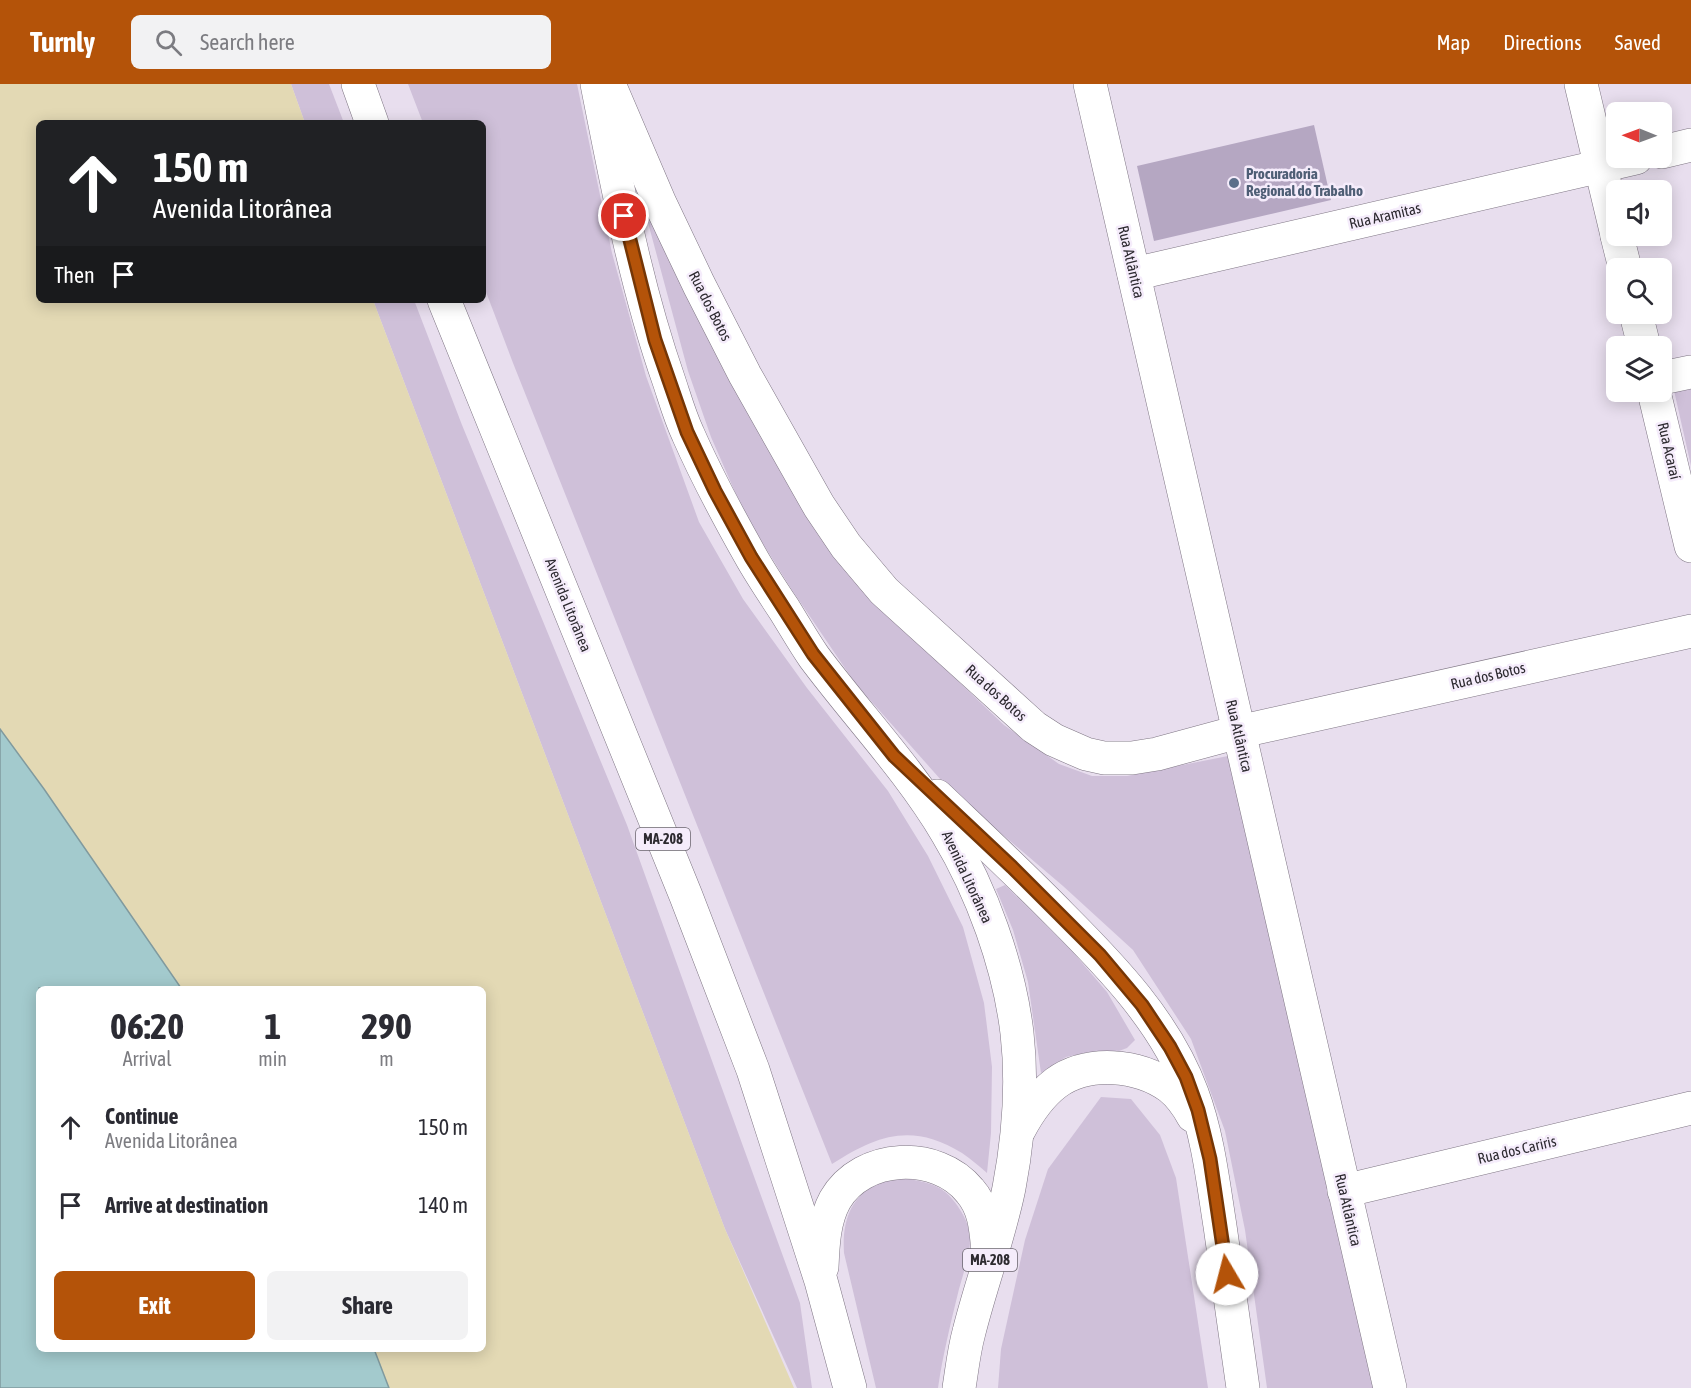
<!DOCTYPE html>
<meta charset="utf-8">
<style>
body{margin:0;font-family:"Asap Condensed",sans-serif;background:#f2f2f3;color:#2b2b33;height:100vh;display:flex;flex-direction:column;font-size:22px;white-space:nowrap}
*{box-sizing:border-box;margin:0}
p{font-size:20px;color:#7c7c81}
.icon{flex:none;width:33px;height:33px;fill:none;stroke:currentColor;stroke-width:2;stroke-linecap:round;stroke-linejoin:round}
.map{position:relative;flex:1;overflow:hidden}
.side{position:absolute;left:36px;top:902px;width:450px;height:366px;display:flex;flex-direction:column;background:#fff;border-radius:9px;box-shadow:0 3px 15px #0003}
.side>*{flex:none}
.guide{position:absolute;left:36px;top:36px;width:450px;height:183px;border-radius:9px;box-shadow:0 3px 15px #0003;background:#202124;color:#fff;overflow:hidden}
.needle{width:39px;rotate:271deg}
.fabs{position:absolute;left:1606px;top:18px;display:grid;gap:12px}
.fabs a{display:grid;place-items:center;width:66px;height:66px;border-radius:9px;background:#fff;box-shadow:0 3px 15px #0003;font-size:30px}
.pin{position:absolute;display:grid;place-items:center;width:51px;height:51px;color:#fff;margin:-26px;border:3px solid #fff;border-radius:50%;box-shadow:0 2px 6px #0007}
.me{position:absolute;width:66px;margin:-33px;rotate:352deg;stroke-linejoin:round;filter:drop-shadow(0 0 4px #0008)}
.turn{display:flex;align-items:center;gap:21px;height:126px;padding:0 18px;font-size:27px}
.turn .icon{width:78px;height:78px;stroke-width:2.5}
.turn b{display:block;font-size:42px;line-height:51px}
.then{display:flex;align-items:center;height:57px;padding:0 18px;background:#0003;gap:12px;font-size:22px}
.eta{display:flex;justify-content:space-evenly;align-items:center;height:102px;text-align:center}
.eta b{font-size:36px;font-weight:700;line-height:42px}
.cta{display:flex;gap:12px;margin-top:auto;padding:12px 18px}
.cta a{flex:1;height:69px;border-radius:9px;background:#b45309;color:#fff;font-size:24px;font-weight:700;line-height:69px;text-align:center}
.cta a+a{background:#f2f2f3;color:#2b2b33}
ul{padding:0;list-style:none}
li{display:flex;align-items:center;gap:18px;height:78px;padding:0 18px}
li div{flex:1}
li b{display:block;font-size:22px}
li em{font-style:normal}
header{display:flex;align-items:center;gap:36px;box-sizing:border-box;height:84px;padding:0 30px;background:#b45309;color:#fff}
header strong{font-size:28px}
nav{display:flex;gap:33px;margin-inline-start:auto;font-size:21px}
.search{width:420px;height:54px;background:#f2f2f3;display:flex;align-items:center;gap:15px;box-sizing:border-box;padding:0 21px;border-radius:9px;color:#7c7c81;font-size:22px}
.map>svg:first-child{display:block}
.green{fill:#cfc0d9}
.sand{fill:#e3d9b4}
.water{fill:#a3cacd;stroke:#809a9e;stroke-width:1.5}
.building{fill:#b5a7c2}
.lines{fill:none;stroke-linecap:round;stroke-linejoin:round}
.minor-casing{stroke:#7f7684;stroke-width:34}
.major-casing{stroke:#7f7684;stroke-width:34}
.minor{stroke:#fff;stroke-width:33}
.major{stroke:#fff;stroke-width:33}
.route-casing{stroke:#753606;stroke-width:15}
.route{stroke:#b45309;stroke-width:10}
.service-dot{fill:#5c6f8a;stroke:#f5ecfb;stroke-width:2}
.labels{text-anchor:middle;stroke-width:5;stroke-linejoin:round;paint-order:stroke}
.shield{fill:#f5ecfb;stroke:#69646d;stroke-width:1.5}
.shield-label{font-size:14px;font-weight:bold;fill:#2d2a30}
.service-label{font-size:15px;font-weight:bold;fill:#4e5e75;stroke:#f5ecfb;text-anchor:start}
.street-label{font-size:15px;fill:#2d2a30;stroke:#f5ecfb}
</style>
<header>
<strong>Turnly</strong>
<div class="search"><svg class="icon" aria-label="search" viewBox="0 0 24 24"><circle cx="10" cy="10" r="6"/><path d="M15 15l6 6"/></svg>Search here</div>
<nav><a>Map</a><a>Directions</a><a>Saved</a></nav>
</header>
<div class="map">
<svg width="1691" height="1304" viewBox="0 0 1691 1304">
<rect width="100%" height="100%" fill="#e8deee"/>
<g class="green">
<polygon points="291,0 329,0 344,39 305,39"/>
<path d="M408 0H577L612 169 646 292 699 438 743 515 807 604 888 707 928 772 963 843 984 919 992 983 991 1049 987 1089C979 1082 971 1075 962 1069 912 1038 877 1051 832 1080L513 279 483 200V39H423Z"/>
<polygon points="643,120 894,536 1004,641 1059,680 1092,692 1127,692 1233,671 1378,1304 1267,1304 1245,1146 1225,1047 1191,955 1133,866 1063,802 949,705 855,599 792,506 745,431 711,353 688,287"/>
<polygon points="373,216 414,216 462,341 627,741 695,930 800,1219 812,1304 797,1304 725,1145"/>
<polygon points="1691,299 1691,382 1673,302"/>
<polygon points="1005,801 1072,867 1107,908 1135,956 1127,964 1119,967 1089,968 1066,973 1041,989 1028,898 1013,846 996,805"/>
<polygon points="1101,1013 1131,1015 1160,1051 1176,1094 1208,1304 998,1304 1001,1265 1025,1156 1048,1085"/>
<path d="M905 1094C917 1097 930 1098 941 1105 954 1113 968 1135 970 1150 972 1163 963 1191 959 1205 951 1238 943 1270 938 1304H876L844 1169C842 1138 850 1111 881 1098 888 1095 898 1095 905 1094Z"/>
</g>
<polygon class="sand" points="0,0 291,0 305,39 39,39 39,216 373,216 725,1145 794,1304 389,1304 374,1265 483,1264 483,904 181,904 44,705 0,645"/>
<polygon class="water" points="0,645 44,705 181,904 39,904 39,1264 374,1265 389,1304 0,1304"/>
<polygon class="building" points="1314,41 1331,116 1154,157 1137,82"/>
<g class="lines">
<g class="minor-casing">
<g id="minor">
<polyline points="609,0 659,117 699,201 745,291 819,422 846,462 884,507 1034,643 1054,656 1086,670 1104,674 1132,674 1157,670 1238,648 1691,547"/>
<polyline points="1090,0 1390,1304"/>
<polyline points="1581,0 1617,151"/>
<polyline points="1662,68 1691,61"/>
<polyline points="1617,152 1625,184"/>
<polyline points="1134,190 1636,74"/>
<polyline points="1636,230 1644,262"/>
<polyline points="1662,294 1691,288"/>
<polyline points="1654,308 1691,462"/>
<polyline points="1344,1107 1691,1024"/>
</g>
</g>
<g class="major-casing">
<g id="major">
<polyline points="358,0 372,39"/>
<path d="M597 0C617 100 635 200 669 297 675 315 680 333 688 350 706 391 728 432 750 471 760 489 772 507 784 525 794 541 803 557 814 573 858 632 909 685 947 749 982 807 1009 882 1017 949 1023 1002 1019 1051 1009 1104 999 1153 981 1200 969 1248 964 1266 962 1285 959 1304"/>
<polyline points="444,216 686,812 753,986 821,1197 850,1304"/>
<path d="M937 712C979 752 1021 791 1061 832 1113 884 1166 939 1192 1009 1208 1052 1213 1098 1220 1142 1228 1196 1235 1250 1243 1304"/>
<path d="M1019 1046C1028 1029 1040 1011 1056 999 1088 976 1138 980 1170 1003 1180 1011 1187 1021 1193 1032"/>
<path d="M822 1183C823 1160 824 1136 835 1116 862 1069 937 1066 970 1107 985 1124 986 1146 988 1168"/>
</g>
</g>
<use href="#minor" class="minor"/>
<use href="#major" class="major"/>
</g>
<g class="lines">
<g class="route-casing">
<polyline id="route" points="624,132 655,256 687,348 715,407 751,473 813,570 894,672 1012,783 1100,871 1142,921 1170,963 1186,993 1198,1026 1210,1075 1227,1190"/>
</g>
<use href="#route" class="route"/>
</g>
<circle class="service-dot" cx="1234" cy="99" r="6"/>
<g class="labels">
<g class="shield">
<rect x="636" y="744" width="54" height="22" rx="4.5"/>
<rect x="963" y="1165" width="54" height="22" rx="4.5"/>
</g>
<g class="shield-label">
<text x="663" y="760">MA-208</text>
<text x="990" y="1181">MA-208</text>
</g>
<g class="service-label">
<text x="1246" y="95">Procuradoria<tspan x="1246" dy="17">Regional do Trabalho</tspan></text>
</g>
<g class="street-label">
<text transform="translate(1385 132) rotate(-13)" y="5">Rua Aramitas</text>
<text transform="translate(1131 178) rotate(77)" y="5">Rua Atlântica</text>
<text transform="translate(710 222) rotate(63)" y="5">Rua dos Botos</text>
<text transform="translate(1669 367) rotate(77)" y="5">Rua Acaraí</text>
<text transform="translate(568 521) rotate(68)" y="5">Avenida Litorânea</text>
<text transform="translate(1488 592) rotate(-13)" y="5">Rua dos Botos</text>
<text transform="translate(996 609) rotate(42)" y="5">Rua dos Botos</text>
<text transform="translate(1239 652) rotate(77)" y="5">Rua Atlântica</text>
<text transform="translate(967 793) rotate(65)" y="5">Avenida Litorânea</text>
<text transform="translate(1517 1066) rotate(-13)" y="5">Rua dos Cariris</text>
<text transform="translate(1348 1126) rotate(77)" y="5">Rua Atlântica</text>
</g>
</g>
</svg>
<div class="fabs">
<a><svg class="needle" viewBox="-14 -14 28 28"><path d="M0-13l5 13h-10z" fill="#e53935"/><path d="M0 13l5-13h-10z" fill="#7c7c81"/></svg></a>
<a><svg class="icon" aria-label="sound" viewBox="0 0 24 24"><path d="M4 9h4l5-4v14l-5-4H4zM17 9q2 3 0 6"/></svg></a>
<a><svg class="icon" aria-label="search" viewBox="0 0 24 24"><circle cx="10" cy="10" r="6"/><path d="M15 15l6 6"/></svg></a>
<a><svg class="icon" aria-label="layers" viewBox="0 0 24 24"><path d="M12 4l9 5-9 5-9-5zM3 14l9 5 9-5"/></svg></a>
</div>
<div class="pin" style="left:624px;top:132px;background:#d93025"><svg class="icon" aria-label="arrive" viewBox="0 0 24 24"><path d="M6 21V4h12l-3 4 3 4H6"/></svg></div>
<svg class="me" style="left:1227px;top:1190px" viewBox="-20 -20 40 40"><circle r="19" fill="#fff"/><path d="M0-13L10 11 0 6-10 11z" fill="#b45309"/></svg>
<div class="guide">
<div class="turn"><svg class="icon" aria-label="ahead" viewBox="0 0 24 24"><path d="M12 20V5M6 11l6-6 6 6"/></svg><div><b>150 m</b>Avenida Litorânea</div></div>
<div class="then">Then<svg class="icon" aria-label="arrive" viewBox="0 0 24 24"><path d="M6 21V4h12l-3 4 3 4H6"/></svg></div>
</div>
<section class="side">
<div class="eta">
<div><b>06:20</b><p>Arrival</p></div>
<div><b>1</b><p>min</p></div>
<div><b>290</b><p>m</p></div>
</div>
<ul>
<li><svg class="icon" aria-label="ahead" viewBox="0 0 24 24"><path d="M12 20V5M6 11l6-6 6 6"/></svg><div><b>Continue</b><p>Avenida Litorânea</p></div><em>150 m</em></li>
<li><svg class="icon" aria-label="arrive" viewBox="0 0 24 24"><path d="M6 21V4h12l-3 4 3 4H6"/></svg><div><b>Arrive at destination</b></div><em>140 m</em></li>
</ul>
<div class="cta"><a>Exit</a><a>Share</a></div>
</section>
</div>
